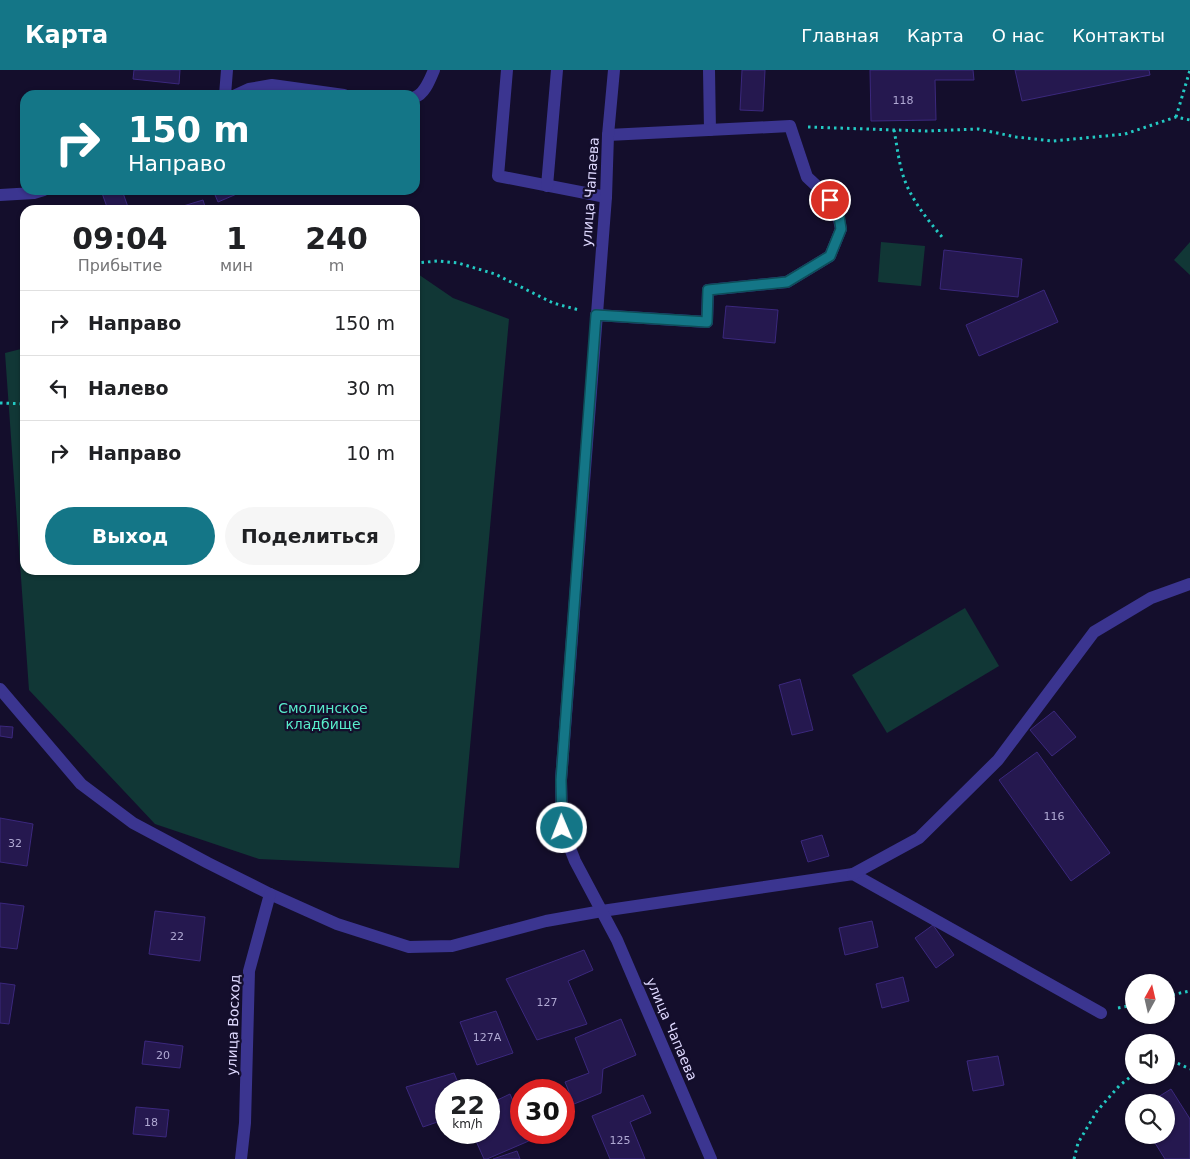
<!DOCTYPE html>
<html lang="ru">
<meta charset="utf-8">
<style>
body{margin:0;font-family:"DejaVu Sans",sans-serif;background:#f6f6f6;color:#202124;height:100vh;display:flex;flex-direction:column;font-size:19px;white-space:nowrap}
*{box-sizing:border-box;margin:0}
p{font-size:16px;color:#757577}
.icon{flex:none;width:28px;height:28px;fill:none;stroke:currentColor;stroke-width:2;stroke-linecap:round;stroke-linejoin:round}
.map{position:relative;flex:1;overflow:hidden}
.sheet{position:absolute;left:20px;top:135px;width:400px;height:370px;display:flex;flex-direction:column;background:#fff;border-radius:15px;box-shadow:0 1px 4px #0004}
.sheet>*{flex:none}
.hud{position:absolute;left:20px;top:20px;width:400px;height:105px;border-radius:15px;box-shadow:0 1px 4px #0004;background:#147687;color:#fff;overflow:hidden}
.needle{width:32px;rotate:8deg}
.controls{position:absolute;left:1125px;top:904px;display:grid;gap:10px}
.controls a{display:grid;place-items:center;width:50px;height:50px;border-radius:50%;background:#fff;box-shadow:0 1px 4px #0004;font-size:25px}
.speed{position:absolute;left:435px;top:1009px;display:flex;gap:10px;font-size:25px;font-weight:700;text-align:center}
.speed>*{display:grid;place-content:center;width:65px;height:65px;border-radius:50%;background:#fff;box-shadow:0 1px 4px #0004;line-height:1}
.speed small{font-size:12px;font-weight:400}
.speed .limit{border:8px solid #d22;background:#fff;color:#111}
.pin{position:absolute;display:grid;place-items:center;width:42px;height:42px;color:#fff;margin:-21px;border:2px solid #fff;border-radius:50%;box-shadow:0 1px 5px #0007}
.me{position:absolute;width:55px;margin:-28px;rotate:359deg;stroke-linejoin:round;filter:drop-shadow(0 0 4px #0008)}
.turn{display:flex;align-items:center;gap:18px;height:105px;padding:0 25px;font-size:22px}
.turn .icon{width:65px;height:65px;stroke-width:2.5}
.turn b{display:block;font-size:35px;line-height:42px}
.eta{display:flex;justify-content:space-evenly;align-items:center;height:85px;text-align:center}
.eta b{font-size:30px;font-weight:600;line-height:35px}
.primary-button{display:flex;gap:10px;margin-top:auto;padding:10px 25px}
.primary-button a{flex:1;height:58px;border-radius:30px;background:#147687;color:#fff;font-size:20px;font-weight:600;line-height:58px;text-align:center}
.primary-button a+a{background:#f6f6f6;color:#202124}
ul{padding:0;list-style:none}
li{display:flex;align-items:center;gap:15px;height:65px;padding:0 25px;border-top:1px solid #e0e0e0}
li div{flex:1}
li b{display:block;font-size:19px}
li em{font-style:normal}
header{display:flex;align-items:center;gap:30px;box-sizing:border-box;height:70px;padding:0 25px;background:#147687;color:#fff}
header strong{font-size:24px}
nav{display:flex;gap:28px;margin-inline-start:auto;font-size:18px}
.map>svg:first-child{display:block}
.green{fill:#113736}
.building{fill:#25184f;stroke:#3b287d}
.lines{fill:none;stroke-linecap:round;stroke-linejoin:round}
.path{stroke:#23c9c3;stroke-width:3;stroke-dasharray:2.5 4;stroke-linecap:butt}
.lane{stroke:#3b3590;stroke-width:12}
.street{stroke:#3b3590;stroke-width:12}
.route-casing{stroke:#0d4d58;stroke-width:12}
.route{stroke:#147687;stroke-width:9}
.labels{text-anchor:middle;stroke-width:4.5;stroke-linejoin:round;paint-order:stroke}
.number-label{font-size:11px;fill:#b0a9d3}
.street-label{font-size:14px;fill:#dfd9ff;stroke:#140e2c}
.park-label{font-size:14px;fill:#58eccb;stroke:#140e2c}
</style>
<header>
<strong>Карта</strong>
<nav><a>Главная</a><a>Карта</a><a>О нас</a><a>Контакты</a></nav>
</header>
<div class="map">
<svg width="1190" height="1089" viewBox="0 0 1190 1089">
<rect width="100%" height="100%" fill="#140e2c"/>
<g class="green">
<polygon points="881,172 925,176 921,216 878,212"/>
<polygon points="1190,172 1190,205 1174,190"/>
<polygon points="415,202 453,228 509,249 459,798 259,789 155,754 29,620 5,283 25,278 25,500 415,500"/>
<polygon points="965,538 999,596 887,663 852,605"/>
</g>
<g class="building">
<polygon points="134,0 180,0 179,14 133,9"/>
<polygon points="742,0 765,0 763,41 740,40"/>
<polygon points="870,0 973,0 974,10 935,10 936,50 871,51"/>
<polygon points="1015,0 1149,0 1150,5 1022,31"/>
<polygon points="111,120 122,120 129,140 108,140 102,123"/>
<polygon points="213,120 246,120 218,132"/>
<polygon points="203,130 206,140 170,140"/>
<polygon points="944,180 1022,189 1018,227 940,219"/>
<polygon points="1044,220 1058,252 979,286 966,255"/>
<polygon points="726,236 778,240 775,273 723,268"/>
<polygon points="800,609 813,660 792,665 779,615"/>
<polygon points="1054,641 1076,667 1052,686 1030,660"/>
<polygon points="0,656 13,657 12,668 0,666"/>
<polygon points="1037,682 1110,783 1071,811 999,710"/>
<polygon points="0,748 33,754 27,796 0,792"/>
<polygon points="822,765 829,786 808,792 801,771"/>
<polygon points="0,833 24,836 17,879 0,877"/>
<polygon points="155,841 205,847 200,891 149,884"/>
<polygon points="872,851 878,877 845,885 839,858"/>
<polygon points="933,855 954,885 936,898 915,868"/>
<polygon points="584,880 593,900 568,911 587,954 537,970 506,909"/>
<polygon points="903,907 909,931 882,938 876,914"/>
<polygon points="0,913 15,915 9,954 0,953"/>
<polygon points="496,941 513,983 477,995 460,952"/>
<polygon points="621,949 636,985 603,999 601,1023 574,1034 565,1012 589,1003 575,968"/>
<polygon points="145,971 183,976 180,998 142,994"/>
<polygon points="998,986 1004,1015 973,1021 967,991"/>
<polygon points="454,1003 461,1020 446,1020 446,1049 423,1057 406,1017"/>
<polygon points="1171,1019 1190,1049 1190,1089 1165,1089 1150,1065 1166,1065 1166,1032 1150,1032"/>
<polygon points="510,1024 521,1049 521,1062 527,1062 531,1070 487,1089 484,1089 472,1062 489,1062 489,1034"/>
<polygon points="643,1025 651,1043 630,1052 645,1089 610,1089 592,1046"/>
<polygon points="136,1037 169,1040 166,1067 133,1064"/>
<polygon points="517,1081 520,1089 493,1089"/>
</g>
<g class="lines">
<g class="path">
<polyline points="1176,47 1190,0"/>
<polyline points="808,57 925,61 978,59 1016,67 1053,71 1125,64 1176,47 1190,50"/>
<path d="M894 60C897 75 899 96 905 111 913 132 928 150 942 167"/>
<polyline points="415,193 438,191 458,193 495,204 553,233 579,240"/>
<polyline points="0,333 25,334"/>
<polyline points="1166,926 1190,921"/>
<polyline points="1118,938 1134,935"/>
<polyline points="1166,988 1190,999"/>
<polyline points="1074,1089 1078,1073 1097,1041 1119,1016 1134,1004"/>
</g>
<g class="lane">
<polyline points="507,0 498,106 606,127"/>
<polyline points="709,0 710,60"/>
<polyline points="236,25 249,19 272,15 344,25"/>
<path d="M415 27C425 24 430 9 434 0"/>
<polyline points="547,116 557,0"/>
<polyline points="596,245 707,252 708,220 787,212 830,186 841,159 837,140 822,121 807,107 790,56 608,65"/>
<polyline points="0,619 81,714 133,753 208,793 270,824 337,854 409,877 452,876 546,851 602,841 853,804 1101,943"/>
<polyline points="853,804 919,768 998,690 1094,562 1151,528 1190,514"/>
</g>
<g class="street">
<polyline points="614,0 608,65 606,127 561,710 562,758 575,791 617,870 711,1089"/>
<polyline points="225,25 227,0"/>
<polyline points="0,125 34,123 44,120"/>
<polyline points="241,1089 245,1053 249,901 270,824"/>
</g>
</g>
<g class="lines">
<g class="route-casing">
<polyline id="route" points="562,758 561,710 596,245 707,252 708,220 787,212 830,186 841,159 838,140 830,130"/>
</g>
<use href="#route" class="route"/>
</g>
<g class="labels">
<g class="number-label">
<text x="903" y="34">118</text>
<text x="1054" y="750">116</text>
<text x="15" y="777">32</text>
<text x="177" y="870">22</text>
<text x="547" y="936">127</text>
<text x="487" y="971">127А</text>
<text x="163" y="989">20</text>
<text x="151" y="1056">18</text>
<text x="620" y="1074">125</text>
</g>
<g class="street-label">
<text transform="translate(590 122) rotate(-86)" y="5">улица Чапаева</text>
<text transform="translate(233 955) rotate(-88)" y="5">улица Восход</text>
<text transform="translate(672 959) rotate(67)" y="5">улица Чапаева</text>
</g>
<g class="park-label">
<text x="323" y="643">Смолинское<tspan x="323" dy="16">кладбище</tspan></text>
</g>
</g>
</svg>
<div class="controls">
<a><svg class="needle" viewBox="-14 -14 28 28"><path d="M0-13l5 13h-10z" fill="#e53935"/><path d="M0 13l5-13h-10z" fill="#757577"/></svg></a>
<a><svg class="icon" aria-label="sound" viewBox="0 0 24 24"><path d="M4 9h4l5-4v14l-5-4H4zM17 9q2 3 0 6"/></svg></a>
<a><svg class="icon" aria-label="search" viewBox="0 0 24 24"><circle cx="10" cy="10" r="6"/><path d="M15 15l6 6"/></svg></a>
</div>
<div class="speed"><div>22<small>km/h</small></div><div class="limit">30</div></div>
<div class="pin" style="left:830px;top:130px;background:#d93025"><svg class="icon" aria-label="arrive" viewBox="0 0 24 24"><path d="M6 21V4h12l-3 4 3 4H6"/></svg></div>
<svg class="me" style="left:562px;top:758px" viewBox="-20 -20 40 40"><circle r="17" fill="#147687" stroke="#fff" stroke-width="3"/><path d="M0-11L8 9 0 5-8 9z" fill="#fff"/></svg>
<div class="hud">
<div class="turn"><svg class="icon" aria-label="right" viewBox="0 0 24 24"><path d="M7 20v-9h11M14 6l5 5-5 5"/></svg><div><b>150 m</b>Направо</div></div>
</div>
<section class="sheet">
<div class="eta">
<div><b>09:04</b><p>Прибытие</p></div>
<div><b>1</b><p>мин</p></div>
<div><b>240</b><p>m</p></div>
</div>
<ul>
<li><svg class="icon" aria-label="right" viewBox="0 0 24 24"><path d="M7 20v-9h11M14 6l5 5-5 5"/></svg><div><b>Направо</b></div><em>150 m</em></li>
<li><svg class="icon" aria-label="left" viewBox="0 0 24 24"><path d="M17 20v-9H6M10 6l-5 5 5 5"/></svg><div><b>Налево</b></div><em>30 m</em></li>
<li><svg class="icon" aria-label="right" viewBox="0 0 24 24"><path d="M7 20v-9h11M14 6l5 5-5 5"/></svg><div><b>Направо</b></div><em>10 m</em></li>
</ul>
<div class="primary-button"><a>Выход</a><a>Поделиться</a></div>
</section>
</div>
